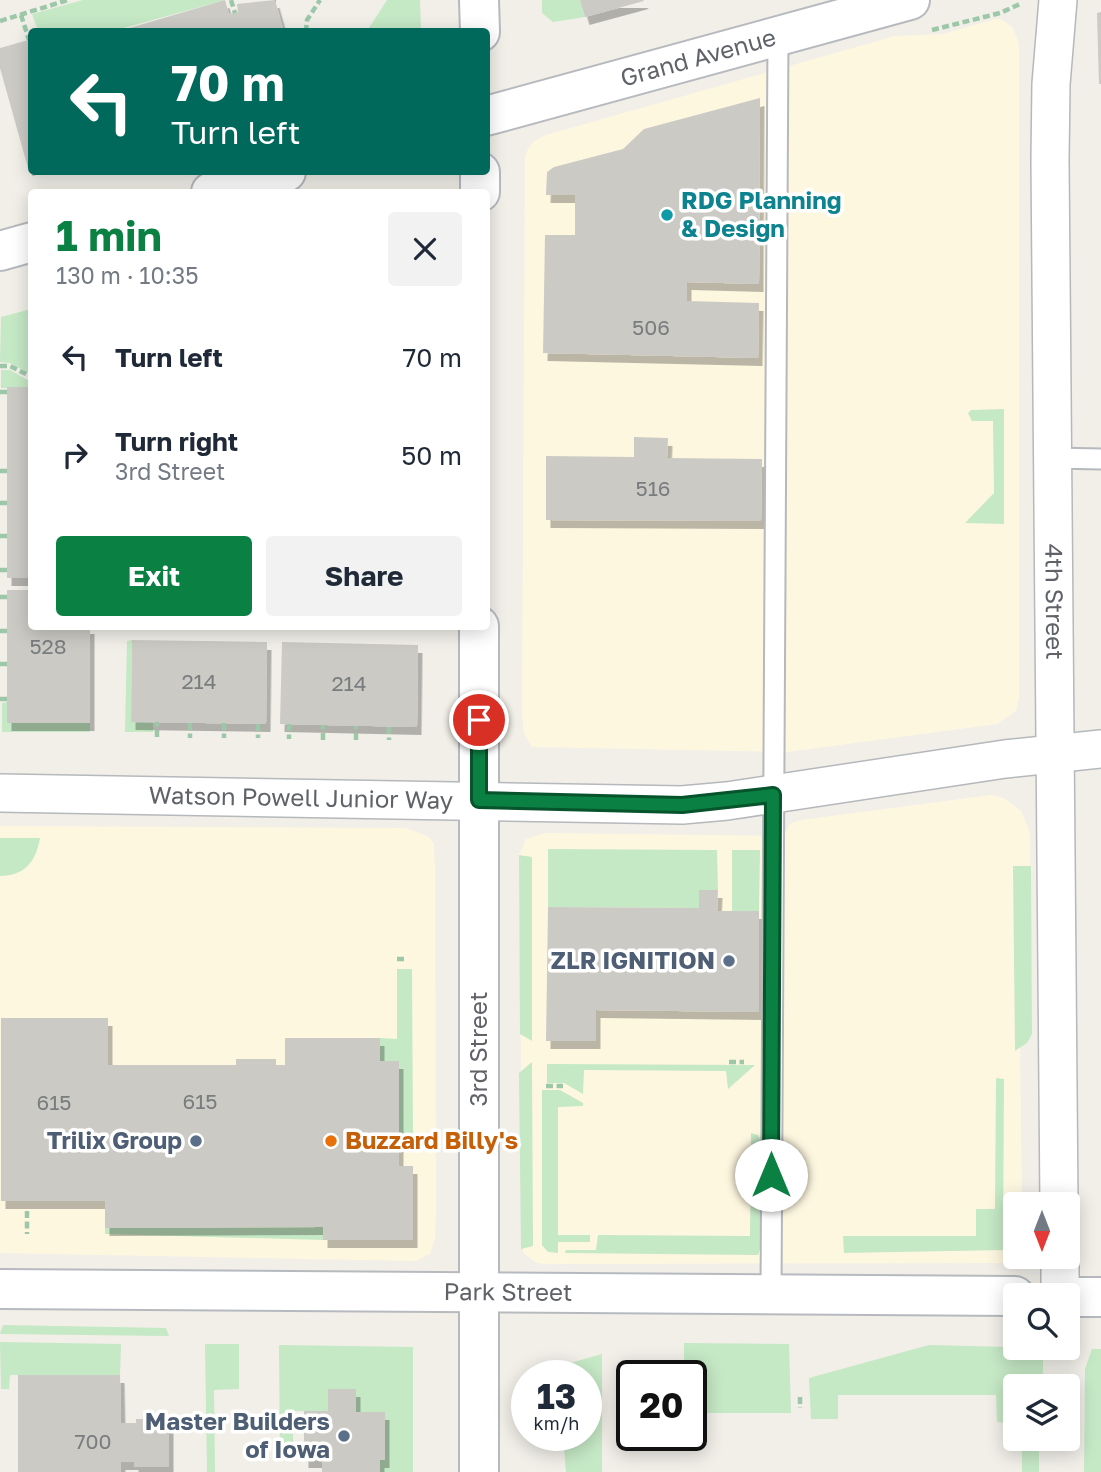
<!DOCTYPE html>
<meta charset="utf-8">
<style>
body{margin:0;font-family:"Golos Text",sans-serif;background:#f2f2f3;color:#1f2937;height:100vh;display:flex;flex-direction:column;font-size:26px;white-space:nowrap}
*{box-sizing:border-box;margin:0}
p{font-size:23px;color:#747a83}
.icon{flex:none;width:38px;height:38px;fill:none;stroke:currentColor;stroke-width:2;stroke-linecap:round;stroke-linejoin:round}
.map{position:relative;flex:1;overflow:hidden}
.details{position:absolute;left:28px;top:189px;width:462px;height:441px;display:flex;flex-direction:column;background:#fff;border-radius:7px;box-shadow:0 4px 18px #0003}
.details>*{flex:none}
.top-card{position:absolute;left:28px;top:28px;width:462px;height:147px;border-radius:7px;box-shadow:0 4px 18px #0003;background:#00695c;color:#fff;overflow:hidden}
.needle{width:46px;rotate:180deg}
.buttons{position:absolute;left:1003px;top:1192px;display:grid;gap:14px}
.buttons a{display:grid;place-items:center;width:77px;height:77px;border-radius:7px;background:#fff;box-shadow:0 4px 18px #0003;font-size:35px}
.speed{position:absolute;left:511px;top:1360px;display:flex;gap:14px;font-size:35px;font-weight:700;text-align:center}
.speed>*{display:grid;place-content:center;width:91px;height:91px;border-radius:50%;background:#fff;box-shadow:0 4px 18px #0003;line-height:1}
.speed small{font-size:18px;font-weight:400}
.speed .limit{border:4px solid #111;border-radius:10px;background:#fff;color:#111}
.pin{position:absolute;display:grid;place-items:center;width:60px;height:60px;color:#fff;margin:-30px;border:4px solid #fff;border-radius:50%;box-shadow:0 2px 7px #0007}
.me{position:absolute;width:77px;margin:-38px;rotate:0deg;stroke-linejoin:round;filter:drop-shadow(0 0 5px #0008)}
.turn{display:flex;align-items:center;gap:24px;height:147px;padding:0 28px;font-size:32px}
.turn .icon{width:91px;height:91px;stroke-width:2.5}
.turn b{display:block;font-size:49px;line-height:60px}
.round{display:grid;place-items:center;flex:none;width:74px;height:74px;border-radius:7px;background:#f2f2f3}
.overview{display:flex;align-items:center;justify-content:space-between;height:119px;padding:0 28px}
h1{font-size:42px;font-weight:700;line-height:52px;color:#0b8043}
.primary-button{display:flex;gap:14px;margin-top:auto;padding:14px 28px}
.primary-button a{flex:1;height:80px;border-radius:7px;background:#0b8043;color:#fff;font-size:28px;font-weight:700;line-height:80px;text-align:center}
.primary-button a+a{background:#f2f2f3;color:#1f2937}
ul{padding:0;list-style:none}
li{display:flex;align-items:center;gap:21px;height:98px;padding:0 28px}
li div{flex:1}
li b{display:block;font-size:26px}
li em{font-style:normal}
.map>svg:first-child{display:block}
.commercial{fill:#fef7e0}
.green{fill:#c5e8c5}
.building{fill:#cccac5;filter:url(#shadow)}
.lines{fill:none;stroke-linecap:round;stroke-linejoin:round}
.service-casing{stroke:#b5b8bc;stroke-width:23}
.minor-casing{stroke:#b5b8bc;stroke-width:40}
.secondary-casing{stroke:#b6babf;stroke-width:42}
.path{stroke:#9cc7a9;stroke-width:4.5;stroke-dasharray:7 3.5;stroke-linecap:butt}
.service{stroke:#fff;stroke-width:19}
.minor{stroke:#fff;stroke-width:37}
.secondary{stroke:#fff;stroke-width:38}
.route-casing{stroke:#07532c;stroke-width:18}
.route{stroke:#0b8043;stroke-width:12}
.culture-dot{fill:#0f9aa8;stroke:#fff;stroke-width:2.5}
.service-dot{fill:#5c6f8a;stroke:#fff;stroke-width:2.5}
.food-dot{fill:#e8710a;stroke:#fff;stroke-width:2.5}
.labels{text-anchor:middle;stroke-width:7;stroke-linejoin:round;paint-order:stroke}
.number-label{font-size:21px;fill:#7a7d7f}
.street-label{font-size:24px;fill:#5f6368;stroke:#fff}
.culture-label{font-size:24px;font-weight:bold;fill:#0d838f;stroke:#fff;text-anchor:start}
.service-label{font-size:24px;font-weight:bold;fill:#4e5e75;stroke:#fff;text-anchor:end}
.food-label{font-size:24px;font-weight:bold;fill:#c56008;stroke:#fff;text-anchor:start}
</style>
<div class="map">
<svg width="1101" height="1472" viewBox="0 0 1101 1472">
<defs>
<filter id="shadow"><feDropShadow dx="4.5" dy="8" stdDeviation="0" flood-color="#0004"/></filter>
</defs>
<rect width="100%" height="100%" fill="#f1efe8"/>
<g class="commercial">
<polygon points="995,19 1001,19 1013,28 1019,44 1019,698 1016,711 997,724 787,752 532,747 524,734 522,716 525,157 528,149 534,141 546,135 895,36 943,34"/>
<polygon points="991,795 1004,798 1021,811 1030,833 1032,1034 1020,1048 1022,1204 1015,1204 1017,1257 1001,1263 546,1264 537,1263 523,1253 519,872 519,855 526,839 545,833 782,836 791,823 801,820"/>
<polygon points="0,826 406,828 429,837 434,844 435,869 436,1209 435,1238 430,1254 416,1261 0,1253"/>
</g>
<g class="green">
<polygon points="83,0 225,0 113,31 38,31 32,14"/>
<polygon points="387,0 420,0 421,31 367,31"/>
<polygon points="542,0 580,0 585,17 553,22 542,13"/>
<polygon points="31,309 32,309 31,374 10,363 0,362 1,317"/>
<polygon points="1,370 10,370 31,382 31,387 1,388"/>
<polygon points="1004,409 1004,524 965,523 994,493 993,421 972,421 968,413 971,410"/>
<polygon points="132,640 131,721 153,722 153,732 125,732 127,641"/>
<polygon points="7,702 8,723 90,723 90,732 2,732 2,703"/>
<path d="M0 838H40C36 861 25 876 0 876Z"/>
<polygon points="548,849 717,850 718,890 699,890 699,908 548,907"/>
<polygon points="732,850 760,850 759,911 732,911"/>
<polygon points="519,855 532,857 532,1041 520,1034"/>
<polygon points="1013,866 1031,866 1032,1034 1027,1043 1015,1051"/>
<polygon points="397,969 412,969 413,1138 399,1139 380,1061 380,1038 397,1039"/>
<polygon points="532,1062 533,1246 521,1249 519,1073"/>
<polygon points="547,1064 755,1065 728,1089 726,1071 584,1070 583,1094 564,1083 547,1083"/>
<polygon points="996,1078 1004,1079 1003,1250 844,1253 843,1236 976,1236 976,1209 995,1209"/>
<polygon points="542,1090 560,1090 583,1103 583,1106 558,1107 558,1235 590,1235 590,1242 558,1242 558,1253 548,1252 542,1245"/>
<polygon points="751,1133 758,1135 761,1141 762,1243 758,1255 565,1253 566,1250 596,1250 598,1235 750,1236"/>
<polygon points="323,1227 323,1240 105,1234 105,1228"/>
<polygon points="3,1325 166,1328 169,1336 0,1334"/>
<polygon points="0,1342 121,1344 120,1375 10,1375 9,1389 1,1389"/>
<polygon points="684,1343 789,1344 791,1413 691,1413 691,1376 684,1375"/>
<polygon points="205,1344 239,1344 239,1389 214,1390 215,1472 207,1472"/>
<polygon points="279,1345 413,1347 413,1472 380,1472 380,1460 385,1460 356,1412 356,1389 328,1389 328,1411 293,1411 293,1460 280,1459"/>
<polygon points="929,1345 1043,1348 1043,1379 1039,1379 1039,1386 1015,1386 1015,1424 997,1422 996,1395 838,1395 838,1419 811,1419 809,1378"/>
<polygon points="1092,1349 1101,1349 1101,1472 1084,1472 1085,1369"/>
<polygon points="602,1354 602,1472 566,1472 563,1435 586,1435 586,1376 557,1375 556,1367"/>
<rect x="1022" y="1439" width="17" height="33"/>
</g>
<g class="building">
<polygon points="225,0 229,14 238,12 237,4 275,0 284,32 116,32"/>
<polygon points="580,0 643,0 644,1 585,17"/>
<polygon points="1101,12 1101,84 1099,84 1097,13"/>
<polygon points="32,39 32,167 28,168 0,68 0,48"/>
<polygon points="760,98 759,284 687,282 687,301 759,303 758,358 543,353 545,235 575,235 575,195 546,195 547,172 554,167 623,149 644,129"/>
<rect x="7" y="387" width="25" height="191"/>
<polygon points="634,437 668,438 667,458 762,459 761,521 546,520 546,456 634,457"/>
<polygon points="7,590 32,590 32,626 90,626 90,723 7,723"/>
<polygon points="132,640 267,642 266,724 131,722"/>
<polygon points="282,642 418,645 417,727 280,724"/>
<polygon points="699,890 718,890 717,911 759,911 759,1012 596,1010 596,1041 546,1041 548,907 699,908"/>
<polygon points="1,1018 108,1018 108,1065 236,1065 236,1059 276,1059 276,1065 285,1065 285,1038 380,1038 380,1061 399,1061 399,1166 413,1166 413,1240 323,1240 323,1227 105,1228 105,1201 1,1201"/>
<polygon points="18,1375 120,1375 121,1423 136,1423 136,1419 169,1419 169,1467 134,1467 134,1462 121,1462 121,1472 18,1472"/>
<polygon points="328,1389 356,1389 356,1412 385,1412 385,1460 380,1460 380,1472 322,1472 322,1460 304,1460 304,1411 328,1411"/>
</g>
<g class="lines">
<g class="service-casing">
<g id="service">
<polyline points="1054,458 1101,459"/>
<polyline points="771,1294 778,36"/>
</g>
</g>
<g class="minor-casing">
<g id="minor">
<path id="s1" d="M1058 0 1051 84 1050 160 1059 1204"/>
<path id="s2" d="M0 793 682 805 727 801 1005 759 1101 749"/>
<polyline points="1060,1256 1060,1295"/>
</g>
</g>
<g class="secondary-casing">
<g id="secondary">
<polyline points="479,0 480,32"/>
<path id="s3" d="M486 116 910 0"/>
<polyline points="480,172 480,192"/>
<polyline points="211,192 286,172"/>
<polyline points="0,251 32,242"/>
<path id="s4" d="M0 1289 1015 1296"/>
<polyline points="1068,1297 1101,1297"/>
<polyline points="479,1472 479,626"/>
</g>
</g>
<g class="path">
<polyline points="231,0 235,13"/>
<polyline points="275,0 276,0"/>
<polyline points="21,15 29,40"/>
<polyline points="0,21 68,0"/>
<polyline points="932,30 1000,13 1020,4"/>
<polyline points="306,32 307,20 320,0"/>
<polyline points="0,366 10,366 32,377"/>
<polyline points="0,392 7,392"/>
<polyline points="0,471 7,471"/>
<polyline points="0,503 7,503"/>
<polyline points="0,536 7,536"/>
<polyline points="0,570 7,570"/>
<polyline points="0,597 7,597"/>
<polyline points="0,631 7,631"/>
<polyline points="0,664 7,664"/>
<polyline points="0,699 7,699"/>
<polyline points="190,723 190,738"/>
<polyline points="224,723 224,738"/>
<polyline points="258,724 258,738"/>
<polyline points="289,724 289,739"/>
<polyline points="389,727 389,740"/>
<polyline points="157,737 157,722"/>
<polyline points="323,740 323,725"/>
<polyline points="356,740 356,726"/>
<polyline points="397,959 406,959"/>
<polyline points="729,1062 744,1062"/>
<polyline points="546,1086 563,1086"/>
<polyline points="27,1211 27,1234"/>
<polyline points="800,1397 800,1408"/>
</g>
<use href="#service" class="service"/>
<use href="#minor" class="minor"/>
<use href="#secondary" class="secondary"/>
</g>
<g class="lines">
<g class="route-casing">
<polyline id="route" points="479,720 479,800 682,805 773,795 771,1175"/>
</g>
<use href="#route" class="route"/>
</g>
<circle class="culture-dot" cx="667" cy="215" r="7"/>
<g class="service-dot">
<circle cx="729" cy="961" r="7"/>
<circle cx="196" cy="1141" r="7"/>
<circle cx="344" cy="1436" r="7"/>
</g>
<circle class="food-dot" cx="331" cy="1141" r="7"/>
<g class="labels">
<g class="number-label">
<text x="651" y="335">506</text>
<text x="653" y="496">516</text>
<text x="48" y="654">528</text>
<text x="199" y="689">214</text>
<text x="349" y="691">214</text>
<text x="200" y="1109">615</text>
<text x="54" y="1110">615</text>
<text x="93" y="1449">700</text>
</g>
<g class="street-label">
<text dy="8" stroke="none"><textPath href="#s3" startOffset="220">Grand Avenue</textPath></text>
<text dy="8" stroke="none"><textPath href="#s1" startOffset="602">4th Street</textPath></text>
<text dy="8" stroke="none"><textPath href="#s2" startOffset="301">Watson Powell Junior Way</textPath></text>
<text transform="translate(479 1049) rotate(-90)" y="8">3rd Street</text>
<text dy="8" stroke="none"><textPath href="#s4" startOffset="508">Park Street</textPath></text>
</g>
<g class="culture-label">
<text x="681" y="209">RDG Planning<tspan x="681" dy="28">&amp; Design</tspan></text>
</g>
<g class="service-label">
<text x="715" y="969">ZLR IGNITION</text>
<text x="182" y="1149">Trilix Group</text>
<text x="330" y="1430">Master Builders<tspan x="330" dy="28">of Iowa</tspan></text>
</g>
<g class="food-label">
<text x="345" y="1149">Buzzard Billy's</text>
</g>
</g>
</svg>
<div class="buttons">
<a><svg class="needle" viewBox="-14 -14 28 28"><path d="M0-13l5 13h-10z" fill="#e53935"/><path d="M0 13l5-13h-10z" fill="#747a83"/></svg></a>
<a><svg class="icon" aria-label="search" viewBox="0 0 24 24"><circle cx="10" cy="10" r="6"/><path d="M15 15l6 6"/></svg></a>
<a><svg class="icon" aria-label="layers" viewBox="0 0 24 24"><path d="M12 4l9 5-9 5-9-5zM3 14l9 5 9-5"/></svg></a>
</div>
<div class="speed"><div>13<small>km/h</small></div><div class="limit">20</div></div>
<div class="pin" style="left:479px;top:720px;background:#d93025"><svg class="icon" aria-label="arrive" viewBox="0 0 24 24"><path d="M6 21V4h12l-3 4 3 4H6"/></svg></div>
<svg class="me" style="left:771px;top:1175px" viewBox="-20 -20 40 40"><circle r="19" fill="#fff"/><path d="M0-13L10 11 0 6-10 11z" fill="#0b8043"/></svg>
<div class="top-card">
<div class="turn"><svg class="icon" aria-label="left" viewBox="0 0 24 24"><path d="M17 20v-9H6M10 6l-5 5 5 5"/></svg><div><b>70 m</b>Turn left</div></div>
</div>
<section class="details">
<div class="overview"><div><h1>1 min</h1><p>130 m · 10:35</p></div><a class="round"><svg class="icon" aria-label="close" viewBox="0 0 24 24"><path d="M6 6l12 12M18 6L6 18"/></svg></a></div>
<ul>
<li><svg class="icon" aria-label="left" viewBox="0 0 24 24"><path d="M17 20v-9H6M10 6l-5 5 5 5"/></svg><div><b>Turn left</b></div><em>70 m</em></li>
<li><svg class="icon" aria-label="right" viewBox="0 0 24 24"><path d="M7 20v-9h11M14 6l5 5-5 5"/></svg><div><b>Turn right</b><p>3rd Street</p></div><em>50 m</em></li>
</ul>
<div class="primary-button"><a>Exit</a><a>Share</a></div>
</section>
</div>
